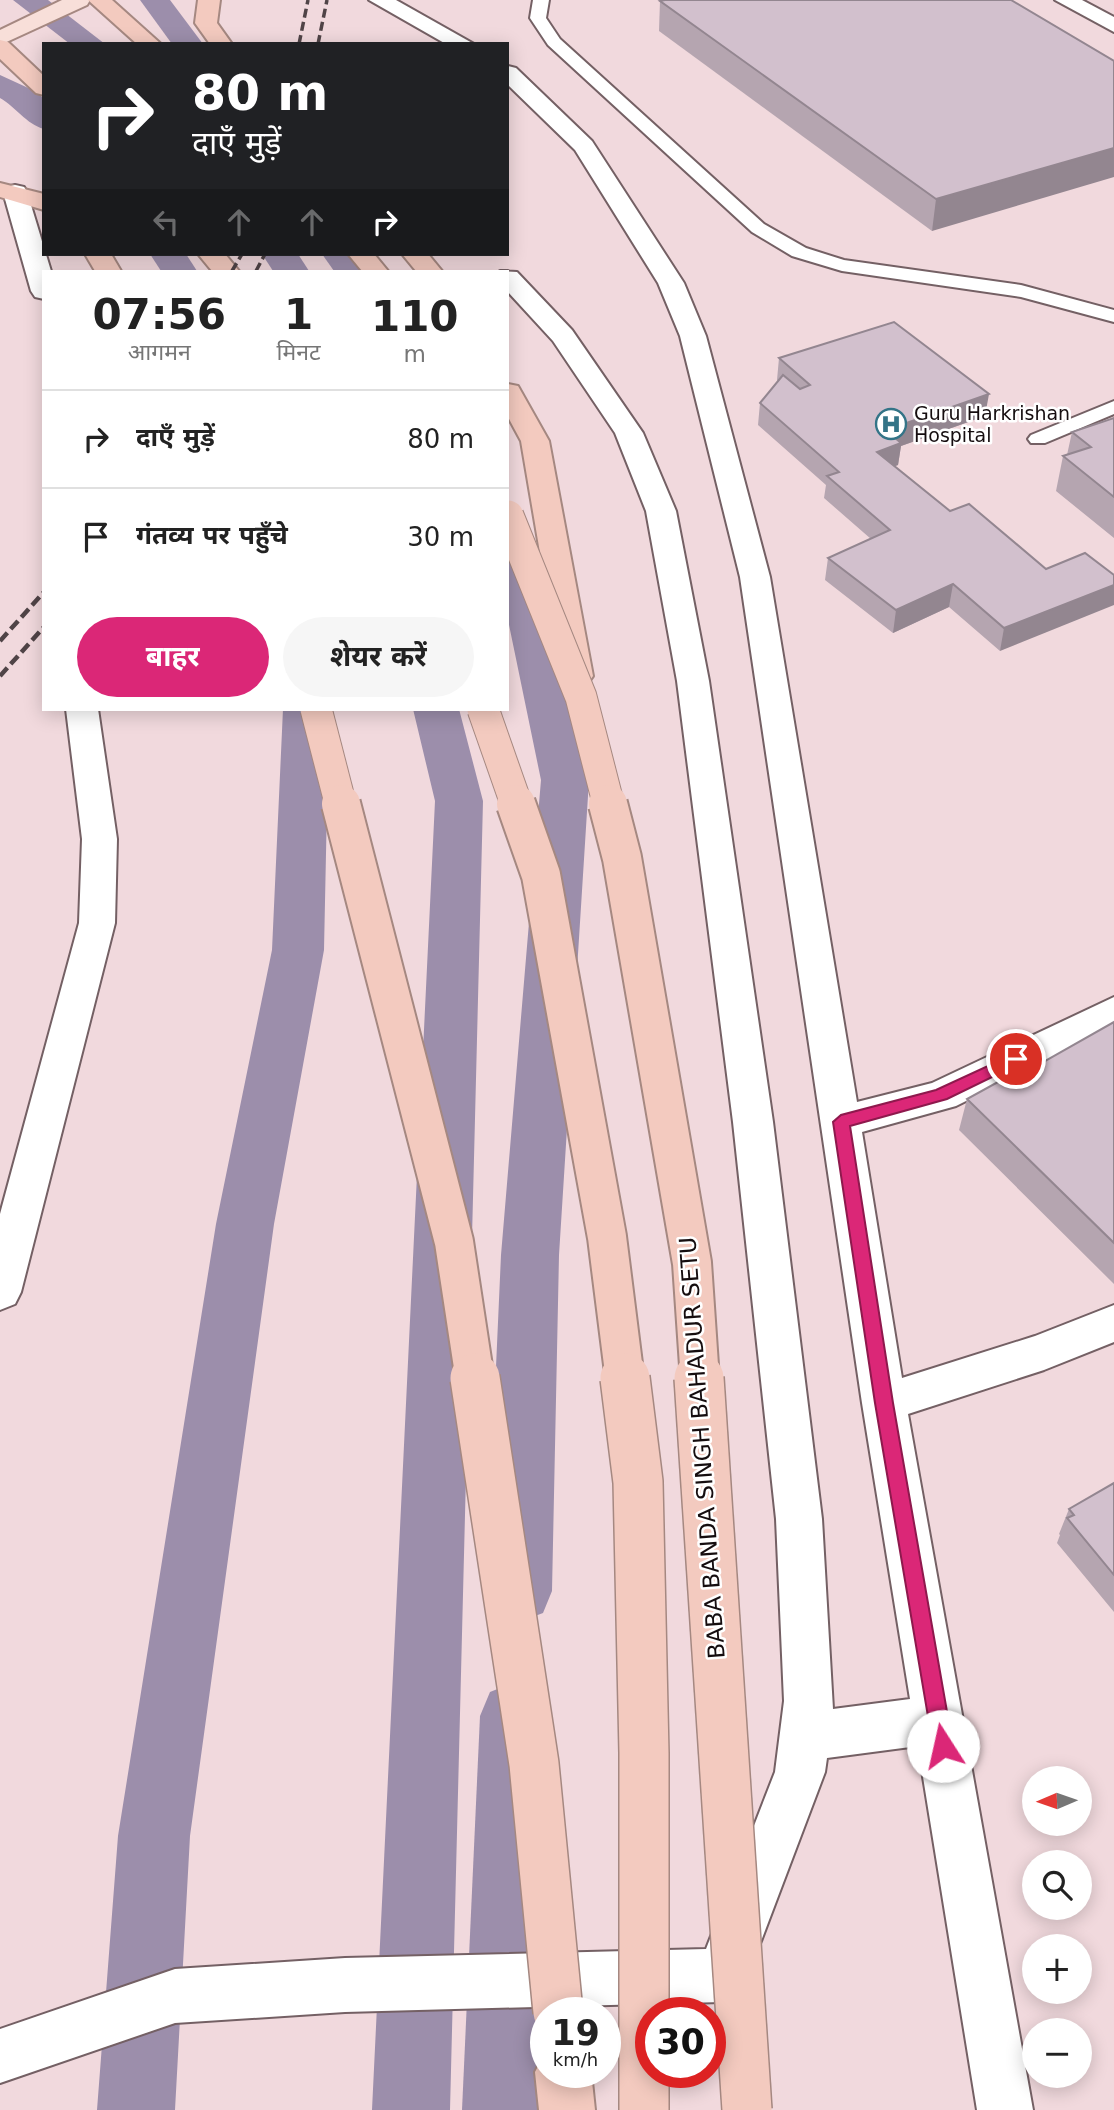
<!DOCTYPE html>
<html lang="hi">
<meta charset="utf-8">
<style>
body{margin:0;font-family:"DejaVu Sans","Noto Sans Devanagari",sans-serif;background:#f6f6f6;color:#222;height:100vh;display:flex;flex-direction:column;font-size:26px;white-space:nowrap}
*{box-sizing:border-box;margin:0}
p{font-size:23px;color:#767676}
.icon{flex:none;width:38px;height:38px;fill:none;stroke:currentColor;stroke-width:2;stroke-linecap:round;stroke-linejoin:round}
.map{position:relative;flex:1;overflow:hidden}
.panel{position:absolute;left:42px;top:270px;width:467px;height:441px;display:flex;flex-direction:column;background:#fff;border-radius:0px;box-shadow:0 4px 18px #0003}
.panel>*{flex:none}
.top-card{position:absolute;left:42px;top:42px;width:467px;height:214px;border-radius:0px;box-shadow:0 4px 18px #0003;background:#202124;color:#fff;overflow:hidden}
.needle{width:46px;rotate:268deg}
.fabs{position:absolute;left:1022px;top:1766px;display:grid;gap:14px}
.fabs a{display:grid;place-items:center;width:70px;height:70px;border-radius:50%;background:#fff;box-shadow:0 4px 18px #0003;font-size:35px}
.speed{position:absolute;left:530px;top:1997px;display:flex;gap:14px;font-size:35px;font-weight:700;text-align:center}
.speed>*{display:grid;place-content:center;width:91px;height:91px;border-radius:50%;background:#fff;box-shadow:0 4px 18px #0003;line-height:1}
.speed small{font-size:18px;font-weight:400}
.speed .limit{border:10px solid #d22;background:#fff;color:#111}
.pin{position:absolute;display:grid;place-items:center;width:60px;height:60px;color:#fff;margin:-30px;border:4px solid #fff;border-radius:50%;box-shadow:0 2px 7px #0007}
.me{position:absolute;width:77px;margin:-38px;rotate:350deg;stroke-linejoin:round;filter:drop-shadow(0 0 5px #0008)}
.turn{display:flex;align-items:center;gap:24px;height:147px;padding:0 35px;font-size:32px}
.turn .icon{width:91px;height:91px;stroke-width:2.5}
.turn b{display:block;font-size:49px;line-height:60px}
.lanes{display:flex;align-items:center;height:66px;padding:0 35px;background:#0003;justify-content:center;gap:35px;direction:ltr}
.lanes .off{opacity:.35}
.eta{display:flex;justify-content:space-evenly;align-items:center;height:119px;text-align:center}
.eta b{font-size:42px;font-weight:700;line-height:49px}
.cta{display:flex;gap:14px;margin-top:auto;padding:14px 35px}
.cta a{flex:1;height:80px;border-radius:42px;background:#db2777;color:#fff;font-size:28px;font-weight:700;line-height:80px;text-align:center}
.cta a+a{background:#f6f6f6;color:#222}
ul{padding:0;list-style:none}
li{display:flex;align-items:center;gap:21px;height:98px;padding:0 35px;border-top:2px solid #e0e0e0}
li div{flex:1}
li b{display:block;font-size:26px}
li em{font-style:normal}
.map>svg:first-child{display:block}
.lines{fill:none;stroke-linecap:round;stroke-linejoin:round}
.canal{fill:#9c8eab;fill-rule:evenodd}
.lane-casing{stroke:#746064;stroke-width:4}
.street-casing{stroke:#746064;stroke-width:4}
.primary-casing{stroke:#a58881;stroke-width:4}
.highway-casing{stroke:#a58881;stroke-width:4}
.lane{fill:#fff;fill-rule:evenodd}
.street{fill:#fff;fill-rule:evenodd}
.primary{fill:#f8dfd9;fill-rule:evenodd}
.highway{fill:#f3cabf;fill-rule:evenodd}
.rail-far1{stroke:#504447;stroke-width:3.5;stroke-dasharray:9 4.5;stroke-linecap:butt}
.rail{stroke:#504447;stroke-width:4.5;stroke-dasharray:11 5;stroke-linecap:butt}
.highway-bridge-far2-casing{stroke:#a58881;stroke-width:33;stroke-linecap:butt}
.highway-bridge-far1-casing{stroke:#a58881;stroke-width:42;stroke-linecap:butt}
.highway-bridge-casing{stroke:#a58881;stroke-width:52;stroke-linecap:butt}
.highway-bridge-far2{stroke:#f3cabf;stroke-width:31}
.highway-bridge-far1{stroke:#f3cabf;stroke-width:38}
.highway-bridge{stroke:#f3cabf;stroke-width:49}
.wall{fill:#b5a5b0}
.shaded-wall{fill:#938690}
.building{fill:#d2c0cd;stroke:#938690;stroke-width:2}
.route{fill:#db2777;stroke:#8e194d;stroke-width:2}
.labels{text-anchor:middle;stroke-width:5;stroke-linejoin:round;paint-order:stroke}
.far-poi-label{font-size:19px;fill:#150d0f;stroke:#fff;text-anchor:start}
.street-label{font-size:23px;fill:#150d0f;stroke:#fff}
</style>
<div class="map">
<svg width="1114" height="2110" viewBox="0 0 1114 2110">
<rect width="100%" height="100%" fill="#f1d9dd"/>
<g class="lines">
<g class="canal">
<polygon points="13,0 48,0 105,44 70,44"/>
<polygon points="140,0 170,0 203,44 172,44"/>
<path d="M0 75 37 92 44 99V129C26 124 16 107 0 98Z"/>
<polygon points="150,254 186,254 197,271 161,271"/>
<polygon points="262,254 298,254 309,271 273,271"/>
<polygon points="322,254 358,254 370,271 334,271"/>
<polygon points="508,536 523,540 540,568 589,780 559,1255 552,1591 543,1613 519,1622 495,1613 486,1591 501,1255 541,780 508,620"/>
<polygon points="283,709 329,709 324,950 274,1224 190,1836 175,2110 97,2110 118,1836 216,1224 272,950"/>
<polygon points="413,709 459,709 483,801 450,2110 372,2110 435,801"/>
<polygon points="515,1682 540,1692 550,1716 540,2110 462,2110 480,1716 490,1692"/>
</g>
<g class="lane-casing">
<g id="lane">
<polygon points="533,0 549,0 546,18 560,39 764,224 806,248 844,260 1021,285 1114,310 1114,322 1021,297 842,271 792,256 752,232 548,45 530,18"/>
<polygon points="1114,401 1114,414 1045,443 1031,443 1028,439 1031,435"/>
</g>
</g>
<g class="street-casing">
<g id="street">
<polygon points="369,0 396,0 474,44 446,44"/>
<polygon points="1055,0 1082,0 1114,17 1114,32"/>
<polygon points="508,66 516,68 592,141 684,283 706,336 770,577 857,1102 932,1083 1114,997 1114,1027 956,1106 862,1132 902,1378 1035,1336 1114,1305 1114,1342 1044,1370 908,1414 1033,2110 977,2110 918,1746 827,1758 825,1772 741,1994 722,2002 345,2012 175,2023 0,2083 0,2029 175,1969 345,1958 706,1949 775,1772 784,1701 776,1519 733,1122 677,681 646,511 615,433 553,341 508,292 508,271 500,271 517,272 572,330 643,433 676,511 709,681 773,1122 822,1519 833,1709 910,1699 862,1403 740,577 680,336 658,283 575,150 508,85"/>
<polygon points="15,185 24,187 27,192 51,271 44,271 44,299 35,297 31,291 3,192 6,187"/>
<polygon points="66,709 98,709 117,839 115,923 21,1292 15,1304 0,1310 0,1214 79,923 82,839"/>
</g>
</g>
<g class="primary-casing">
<polygon id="primary" points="62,0 90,0 87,5 0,45 0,30"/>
</g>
<g class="highway-casing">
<g id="highway">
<polygon points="88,0 112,0 161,44 137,44"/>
<polygon points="198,0 220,0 217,23 232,44 210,44 195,23"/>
<polygon points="0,40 8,42 44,76 44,95 36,93 0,59"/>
<polygon points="0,183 44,194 44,210 0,197"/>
<polygon points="85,254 111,254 121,271 95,271"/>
<polygon points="198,254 225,254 239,271 212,271"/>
<polygon points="348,254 374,254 388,271 362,271"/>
<polygon points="402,254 428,254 442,271 416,271"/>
<polygon points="508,384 518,386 549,441 593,676 588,683 577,686 566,683 561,676 521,441 508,417"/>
<polygon points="546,2051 546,2072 591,2072 595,2110 539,2110 535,2072"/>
</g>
</g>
<use href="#lane" class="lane"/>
<use href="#street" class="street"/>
<use href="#primary" class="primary"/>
<use href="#highway" class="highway"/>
<g class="rail-far1">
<polyline points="299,44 308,0"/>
<polyline points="318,44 327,0"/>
<polyline points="232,271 242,254"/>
<polyline points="256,271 265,254"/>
</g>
<g class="rail">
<polyline points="0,641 44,592"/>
<polyline points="0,676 44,627"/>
</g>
<g class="highway-bridge-far2-casing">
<g id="highway-bridge-far2">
<polyline points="508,516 581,697 609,806"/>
<polyline points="316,709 341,806"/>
<polyline points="483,709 517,806"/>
</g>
</g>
<g class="highway-bridge-far1-casing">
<g id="highway-bridge-far1">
<polyline points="341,804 454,1242 475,1380"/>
<polyline points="516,804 541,875 607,1237 625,1380"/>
<polyline points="608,804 622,858 692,1263 700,1380"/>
</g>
</g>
<g class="highway-bridge-casing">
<g id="highway-bridge">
<polyline points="475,1378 534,1764 558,2012"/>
<polyline points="625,1378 638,1482 644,1753 644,2110"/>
<polyline points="699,1378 747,2110"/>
</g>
</g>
<use href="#highway-bridge-far2" class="highway-bridge-far2"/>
<use href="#highway-bridge-far1" class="highway-bridge-far1"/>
<use href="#highway-bridge" class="highway-bridge"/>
</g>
<g class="wall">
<polygon points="1011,0 932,231 659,31 660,1"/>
<polygon points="779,358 985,416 901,446 898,465 895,466 950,511 1046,569 1000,651 949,607 893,633 825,580 828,558 871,539 824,498 826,485 758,425 760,403 778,381 777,380"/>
<polygon points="1114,418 1114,538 1056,491 1063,456 1067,455 1072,432"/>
<polygon points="1114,1022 1114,1284 959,1130 967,1099 1022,1074"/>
<polygon points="1114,1483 1114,1612 1057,1543 1060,1535 1059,1534 1069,1509"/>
</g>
<g class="shaded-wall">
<polygon points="1114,148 1114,177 932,231 936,199"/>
<polygon points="989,394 985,416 901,446 898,465 874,474 877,452 886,430"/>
<polygon points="953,584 949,607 893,633 896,610"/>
<polygon points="1114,585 1114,605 1000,651 1004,628"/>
</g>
<g class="building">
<polygon points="665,0 1011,0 1114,61 1114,148 936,199 660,1"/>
<polygon points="894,322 989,394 886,430 901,443 877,452 950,511 969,504 1046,569 1085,553 1114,575 1114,585 1004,628 953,584 896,610 828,558 890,530 827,476 839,472 760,403 783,375 800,389 810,385 779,358"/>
<polygon points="1114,418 1114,497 1063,456 1091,447 1072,432"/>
<polygon points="1114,1022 1114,1243 967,1099 1018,1071 1022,1074"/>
<polygon points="1114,1483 1114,1575 1067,1518 1074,1515 1069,1509"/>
</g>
<polygon class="route" points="1016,1053 1021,1054 1021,1063 947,1099 850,1126 893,1403 953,1746 950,1753 943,1756 936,1753 933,1746 875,1403 833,1122 841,1115 936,1090"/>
<defs>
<g id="hospital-ring" transform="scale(1.575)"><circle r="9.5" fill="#fff" stroke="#337487" stroke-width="1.5"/><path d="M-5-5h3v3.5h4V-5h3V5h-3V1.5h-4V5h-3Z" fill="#337487"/></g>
</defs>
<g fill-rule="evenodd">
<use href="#hospital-ring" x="891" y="424"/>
</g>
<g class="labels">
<g class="far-poi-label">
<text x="914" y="420">Guru Harkrishan<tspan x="914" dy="22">Hospital</tspan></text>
</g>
<g class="street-label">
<text transform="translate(702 1448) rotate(-94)" y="8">BABA BANDA SINGH BAHADUR SETU</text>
</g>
</g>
</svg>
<div class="fabs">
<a><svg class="needle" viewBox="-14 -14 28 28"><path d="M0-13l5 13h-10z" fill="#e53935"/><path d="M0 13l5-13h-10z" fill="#767676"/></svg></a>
<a><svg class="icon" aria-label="search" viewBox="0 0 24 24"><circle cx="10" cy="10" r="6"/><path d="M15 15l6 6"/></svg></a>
<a>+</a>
<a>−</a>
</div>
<div class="speed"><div>19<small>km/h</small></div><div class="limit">30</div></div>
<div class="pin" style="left:1016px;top:1059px;background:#d93025"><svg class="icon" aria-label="arrive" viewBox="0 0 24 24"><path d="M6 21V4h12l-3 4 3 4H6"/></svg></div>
<svg class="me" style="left:943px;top:1746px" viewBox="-20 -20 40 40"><circle r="19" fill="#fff"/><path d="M0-13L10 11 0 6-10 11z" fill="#db2777"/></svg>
<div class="top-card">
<div class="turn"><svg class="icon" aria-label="right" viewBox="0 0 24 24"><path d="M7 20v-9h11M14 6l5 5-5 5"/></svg><div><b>80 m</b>दाएँ मुड़ें</div></div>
<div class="lanes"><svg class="icon off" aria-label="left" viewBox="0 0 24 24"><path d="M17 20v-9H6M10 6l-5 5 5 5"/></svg><svg class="icon off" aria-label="ahead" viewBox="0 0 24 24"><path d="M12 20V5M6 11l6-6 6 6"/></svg><svg class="icon off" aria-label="ahead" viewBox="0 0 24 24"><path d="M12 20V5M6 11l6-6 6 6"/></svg><svg class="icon" aria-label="right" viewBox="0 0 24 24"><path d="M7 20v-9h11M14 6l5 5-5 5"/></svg></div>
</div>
<section class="panel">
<div class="eta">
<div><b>07:56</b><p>आगमन</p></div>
<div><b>1</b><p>मिनट</p></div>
<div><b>110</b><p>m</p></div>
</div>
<ul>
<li><svg class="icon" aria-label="right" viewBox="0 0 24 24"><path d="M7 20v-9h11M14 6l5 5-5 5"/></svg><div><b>दाएँ मुड़ें</b></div><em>80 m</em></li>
<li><svg class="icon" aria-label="arrive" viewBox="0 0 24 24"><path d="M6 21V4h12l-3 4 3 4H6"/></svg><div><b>गंतव्य पर पहुँचे</b></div><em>30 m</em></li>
</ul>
<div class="cta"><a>बाहर</a><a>शेयर करें</a></div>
</section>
</div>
